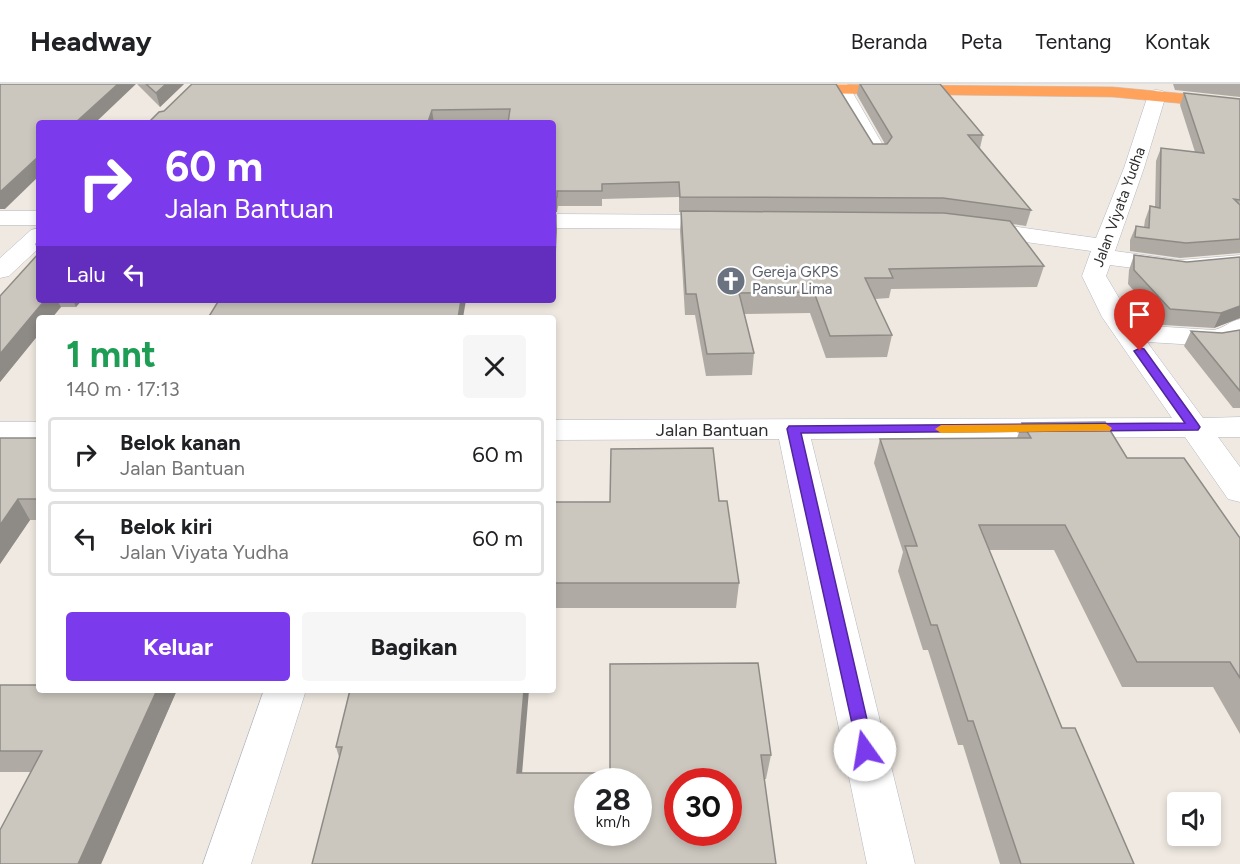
<!DOCTYPE html>
<html lang="id">
<meta charset="utf-8">
<style>
body{margin:0;font-family:Figtree,sans-serif;background:#f6f6f6;color:#202124;height:100vh;display:flex;flex-direction:column;font-size:22px;white-space:nowrap}
*{box-sizing:border-box;margin:0}
p{font-size:20px;color:#757577}
.icon{flex:none;width:33px;height:33px;fill:none;stroke:currentColor;stroke-width:2;stroke-linecap:round;stroke-linejoin:round}
.map{position:relative;flex:1;overflow:hidden}
.details{position:absolute;left:36px;top:231px;width:520px;height:378px;display:flex;flex-direction:column;background:#fff;border-radius:6px;box-shadow:0 3px 9px #0003}
.details>*{flex:none}
.guide{position:absolute;left:36px;top:36px;width:520px;height:183px;border-radius:6px;box-shadow:0 3px 9px #0003;background:#7c3aed;color:#fff;overflow:hidden}
.fabs{position:absolute;left:1167px;top:708px;display:grid;gap:12px}
.fabs a{display:grid;place-items:center;width:54px;height:54px;border-radius:6px;background:#fff;box-shadow:0 3px 9px #0003;font-size:30px}
.speed{position:absolute;left:574px;top:684px;display:flex;gap:12px;font-size:30px;font-weight:700;text-align:center}
.speed>*{display:grid;place-content:center;width:78px;height:78px;border-radius:50%;background:#fff;box-shadow:0 3px 9px #0003;line-height:1}
.speed small{font-size:15px;font-weight:400}
.speed .limit{border:9px solid #d22;background:#fff;color:#111}
.pin{position:absolute;display:grid;place-items:center;width:51px;height:51px;color:#fff;margin:-62px -26px;border-radius:50% 50% 50% 0;rotate:-45deg;box-shadow:0 0 6px #0007}
.pin .icon{rotate:45deg}
.me{position:absolute;width:66px;margin:-33px;rotate:347deg;stroke-linejoin:round;filter:drop-shadow(0 0 4px #0008)}
.turn{display:flex;align-items:center;gap:21px;height:126px;padding:0 30px;font-size:27px}
.turn .icon{width:78px;height:78px;stroke-width:2.5}
.turn b{display:block;font-size:42px;line-height:51px}
.then{display:flex;align-items:center;height:57px;padding:0 30px;background:#0003;gap:12px;font-size:22px}
.round{display:grid;place-items:center;flex:none;width:63px;height:63px;border-radius:6px;background:#f6f6f6}
.summary{display:flex;align-items:center;justify-content:space-between;height:102px;padding:0 30px}
h1{font-size:36px;font-weight:700;line-height:45px;color:#1e9e55}
.button{display:flex;gap:12px;margin-top:auto;padding:12px 30px}
.button a{flex:1;height:69px;border-radius:6px;background:#7c3aed;color:#fff;font-size:24px;font-weight:700;line-height:69px;text-align:center}
.button a+a{background:#f6f6f6;color:#202124}
ul{padding:0;list-style:none}
li{display:flex;align-items:center;gap:18px;height:75px;margin:0 12px 9px;padding:0 18px;border:3px solid #e0e0e0;border-radius:6px}
li div{flex:1}
li b{display:block;font-size:22px}
li em{font-style:normal}
header{display:flex;align-items:center;gap:36px;box-sizing:border-box;height:84px;padding:0 30px;background:#fff;border-bottom:2px solid #e0e0e0}
header strong{font-size:28px}
nav{display:flex;gap:33px;margin-inline-start:auto;font-size:21px}
.map>svg:first-child{display:block}
.lines{fill:none;stroke-linecap:round;stroke-linejoin:round}
.minor-casing{stroke:#b4b7c1;stroke-width:1}
.highway-casing{stroke:#c9c9c9;stroke-width:1}
.minor{fill:#fff;fill-rule:evenodd}
.highway{fill:#ffa35c;fill-rule:evenodd}
.wall{fill:#afaba4}
.shaded-wall{fill:#8e8b86}
.building{fill:#cbc7bf;stroke:#8e8b86;stroke-width:1.5;fill-rule:evenodd}
.route{fill:#7c3aed;stroke:#51269a;stroke-width:1.5}
.slow{fill:#f59e0b}
.labels{text-anchor:middle;stroke-width:5;stroke-linejoin:round;paint-order:stroke}
.far-street-label{font-size:15px;fill:#2e2e2e;stroke:#fff}
.far-worship-label{font-size:15px;fill:#5b616d;stroke:#fff;text-anchor:start}
.street-label{font-size:18px;fill:#2e2e2e;stroke:#fff}
</style>
<header>
<strong>Headway</strong>
<nav><a>Beranda</a><a>Peta</a><a>Tentang</a><a>Kontak</a></nav>
</header>
<div class="map">
<svg width="1240" height="780" viewBox="0 0 1240 780">
<rect width="100%" height="100%" fill="#efe9e1"/>
<g class="lines">
<g class="minor-casing">
<g id="minor">
<polygon points="835,0 847,0 850,4 887,68 884,72 870,72 867,68 832,4"/>
<path d="M1157 6 1163 7 1166 11 1144 84 1115 167 1180 176 1240 171V185L1180 190 1110 181 1106 192 1135 241 1214 246C1224 244 1230 237 1240 235V257L1214 262 1147 258 1203 334 1240 333V353H1218L1240 383V418L1228 415 1185 353 811 355 915 780H867L779 355 554 356V336L1172 334 1102 233 1082 192 1091 167 975 151 967 149 964 144 967 139 975 137 1096 154 1124 84 1148 11 1151 7Z"/>
<rect x="0" y="127" width="39" height="14"/>
<polygon points="554,130 726,131 734,133 737,138 734,143 726,145 554,144"/>
<polygon points="39,144 39,164 9,192 0,194 0,174 31,146"/>
<rect x="0" y="338" width="39" height="20"/>
<polygon points="264,606 306,606 251,780 203,780"/>
</g>
</g>
<g class="highway-casing">
<polygon id="highway" points="790,0 1113,3 1240,15 1240,25 1113,13 795,9 789,8 786,4"/>
</g>
<use href="#minor" class="minor"/>
<use href="#highway" class="highway"/>
</g>
<g class="wall">
<polygon points="137,0 184,0 160,23"/>
<polygon points="836,0 873,60 885,60 857,11 859,0 940,0 983,51 980,64 1031,126 1026,142 1012,140 1044,182 1037,203 891,205 889,214 875,215 892,251 887,273 826,274 810,229 744,230 754,269 752,291 706,292 695,231 685,231 680,147 681,128 679,128 679,113 602,115 602,122 558,122 557,128 508,38 148,39 164,27"/>
<polygon points="1173,0 1240,0 1240,13 1175,6"/>
<polygon points="1184,9 1240,15 1240,169 1180,174 1130,167 1130,156 1136,142 1144,143 1145,136 1150,122 1155,123 1156,77 1161,64 1195,68 1180,21"/>
<polygon points="39,155 39,168 35,160"/>
<polygon points="1134,171 1187,178 1240,173 1240,234 1214,244 1163,241 1128,200 1129,186"/>
<polygon points="0,212 39,216 82,216 76,223 61,223 39,234 39,250 0,298"/>
<polygon points="1240,246 1240,324 1233,324 1184,262 1191,247 1222,249"/>
<polygon points="1022,339 1127,374 1240,454 1240,650 1213,603 1122,603 1054,466 989,466 1062,644 1134,780 1000,780 963,661 958,661 928,566 923,566 898,487 903,468 874,379 880,355 1017,354"/>
<polygon points="0,354 39,354 39,436 30,436 0,480"/>
<polygon points="719,417 739,499 736,524 554,524 554,418"/>
<polygon points="610,580 771,671 766,695 764,695 776,780 339,673 336,663 350,606 522,689 610,689"/>
<polygon points="0,601 39,606 177,606 101,780 31,688 0,688"/>
</g>
<g class="shaded-wall">
<polygon points="118,0 136,0 95,39 75,39"/>
<polygon points="166,0 184,0 160,23 156,9"/>
<polygon points="432,26 434,39 428,39 428,38"/>
<polygon points="39,72 39,92 5,125 0,125 0,108"/>
<polygon points="557,107 557,128 554,129 554,114"/>
<polygon points="556,131 557,146 554,209 554,191"/>
<polygon points="45,216 57,216 61,223 52,234 39,234 39,250 0,298 0,270"/>
<polygon points="73,216 82,216 76,223"/>
<polygon points="461,216 466,216 463,234 458,234"/>
<polygon points="1240,222 1240,234 1214,244 1221,229"/>
<polygon points="18,415 30,436 0,480 0,441"/>
<polygon points="157,606 177,606 101,780 78,780"/>
<polygon points="524,606 529,606 520,714 517,689"/>
</g>
<g class="building">
<polygon points="0,0 118,0 75,39 39,39 39,72 0,108"/>
<polygon points="146,0 166,0 156,9"/>
<polygon points="192,0 836,0 873,60 887,60 892,53 860,0 940,0 983,51 968,51 1031,126 943,114 680,113 679,98 602,100 602,107 557,107 557,113 554,114 554,39 508,39 510,25 432,26 428,38 386,39 148,39 159,28 164,27"/>
<polygon points="1184,9 1240,15 1240,116 1234,115 1240,121 1240,155 1186,159 1135,153 1136,142 1149,144 1150,122 1160,124 1161,64 1204,69"/>
<polygon points="681,127 944,129 1010,137 1044,182 889,185 893,194 865,194 892,251 830,252 814,208 739,209 754,269 707,270 696,210 686,210"/>
<polygon points="554,130 556,131 554,191"/>
<polygon points="39,169 39,216 45,216 0,270 0,212"/>
<polygon points="1134,171 1187,178 1240,173 1240,222 1221,229 1170,225 1134,186"/>
<polygon points="219,216 461,216 458,234 208,234"/>
<polygon points="1240,246 1240,307 1191,247 1222,249"/>
<polygon points="1105,338 1127,374 1184,374 1240,454 1240,594 1230,578 1137,578 1065,441 979,441 1062,644 1075,644 1134,780 1021,780 973,637 968,637 937,541 931,541 905,462 917,462 880,355 1031,354 1022,339"/>
<polygon points="0,354 39,354 39,415 18,415 0,441"/>
<polygon points="713,364 719,417 727,417 739,499 554,499 554,418 610,418 611,365"/>
<path d="M758 579 771 671H761L776 780H312L342 663H336L350 606H524L517 689H610V580ZM588 698H639V748H588ZM678 698H729V748H678Z"/>
<polygon points="0,601 39,601 39,606 157,606 78,780 0,780 0,746 42,667 0,667"/>
</g>
<polygon class="route" points="1140,264 1144,265 1198,340 1200,343 1198,346 801,349 874,666 872,671 865,674 859,671 787,345 789,342 1185,339 1134,267"/>
<polygon class="slow" points="1106,340 1112,344 1110,347 941,349 935,345 941,341"/>
<defs>
<g id="church-disc" transform="scale(1.5)"><circle r="9.5" fill="#6b7280" stroke="#fff"/><path d="M-1.2-6h2.4v3.5h3.3v2.4h-3.3V6h-2.4V-.1h-3.3v-2.4h3.3Z" fill="#fff"/></g>
</defs>
<g fill-rule="evenodd">
<use href="#church-disc" x="731" y="197"/>
</g>
<g class="labels">
<g class="far-street-label">
<text transform="translate(1119 123) rotate(-70)" y="5">Jalan Viyata Yudha</text>
</g>
<g class="far-worship-label">
<text x="752" y="193">Gereja GKPS<tspan x="752" dy="17">Pansur Lima</tspan></text>
</g>
<g class="street-label">
<text x="712" y="352">Jalan Bantuan</text>
</g>
</g>
</svg>
<div class="fabs">
<a><svg class="icon" aria-label="sound" viewBox="0 0 24 24"><path d="M4 9h4l5-4v14l-5-4H4zM17 9q2 3 0 6"/></svg></a>
</div>
<div class="speed"><div>28<small>km/h</small></div><div class="limit">30</div></div>
<div class="pin" style="left:1140px;top:267px;background:#d93025"><svg class="icon" aria-label="arrive" viewBox="0 0 24 24"><path d="M6 21V4h12l-3 4 3 4H6"/></svg></div>
<svg class="me" style="left:865px;top:666px" viewBox="-20 -20 40 40"><circle r="19" fill="#fff"/><path d="M0-13L10 11 0 6-10 11z" fill="#7c3aed"/></svg>
<div class="guide">
<div class="turn"><svg class="icon" aria-label="right" viewBox="0 0 24 24"><path d="M7 20v-9h11M14 6l5 5-5 5"/></svg><div><b>60 m</b>Jalan Bantuan</div></div>
<div class="then">Lalu<svg class="icon" aria-label="left" viewBox="0 0 24 24"><path d="M17 20v-9H6M10 6l-5 5 5 5"/></svg></div>
</div>
<section class="details">
<div class="summary"><div><h1>1 mnt</h1><p>140 m · 17:13</p></div><a class="round"><svg class="icon" aria-label="close" viewBox="0 0 24 24"><path d="M6 6l12 12M18 6L6 18"/></svg></a></div>
<ul>
<li><svg class="icon" aria-label="right" viewBox="0 0 24 24"><path d="M7 20v-9h11M14 6l5 5-5 5"/></svg><div><b>Belok kanan</b><p>Jalan Bantuan</p></div><em>60 m</em></li>
<li><svg class="icon" aria-label="left" viewBox="0 0 24 24"><path d="M17 20v-9H6M10 6l-5 5 5 5"/></svg><div><b>Belok kiri</b><p>Jalan Viyata Yudha</p></div><em>60 m</em></li>
</ul>
<div class="button"><a>Keluar</a><a>Bagikan</a></div>
</section>
</div>
